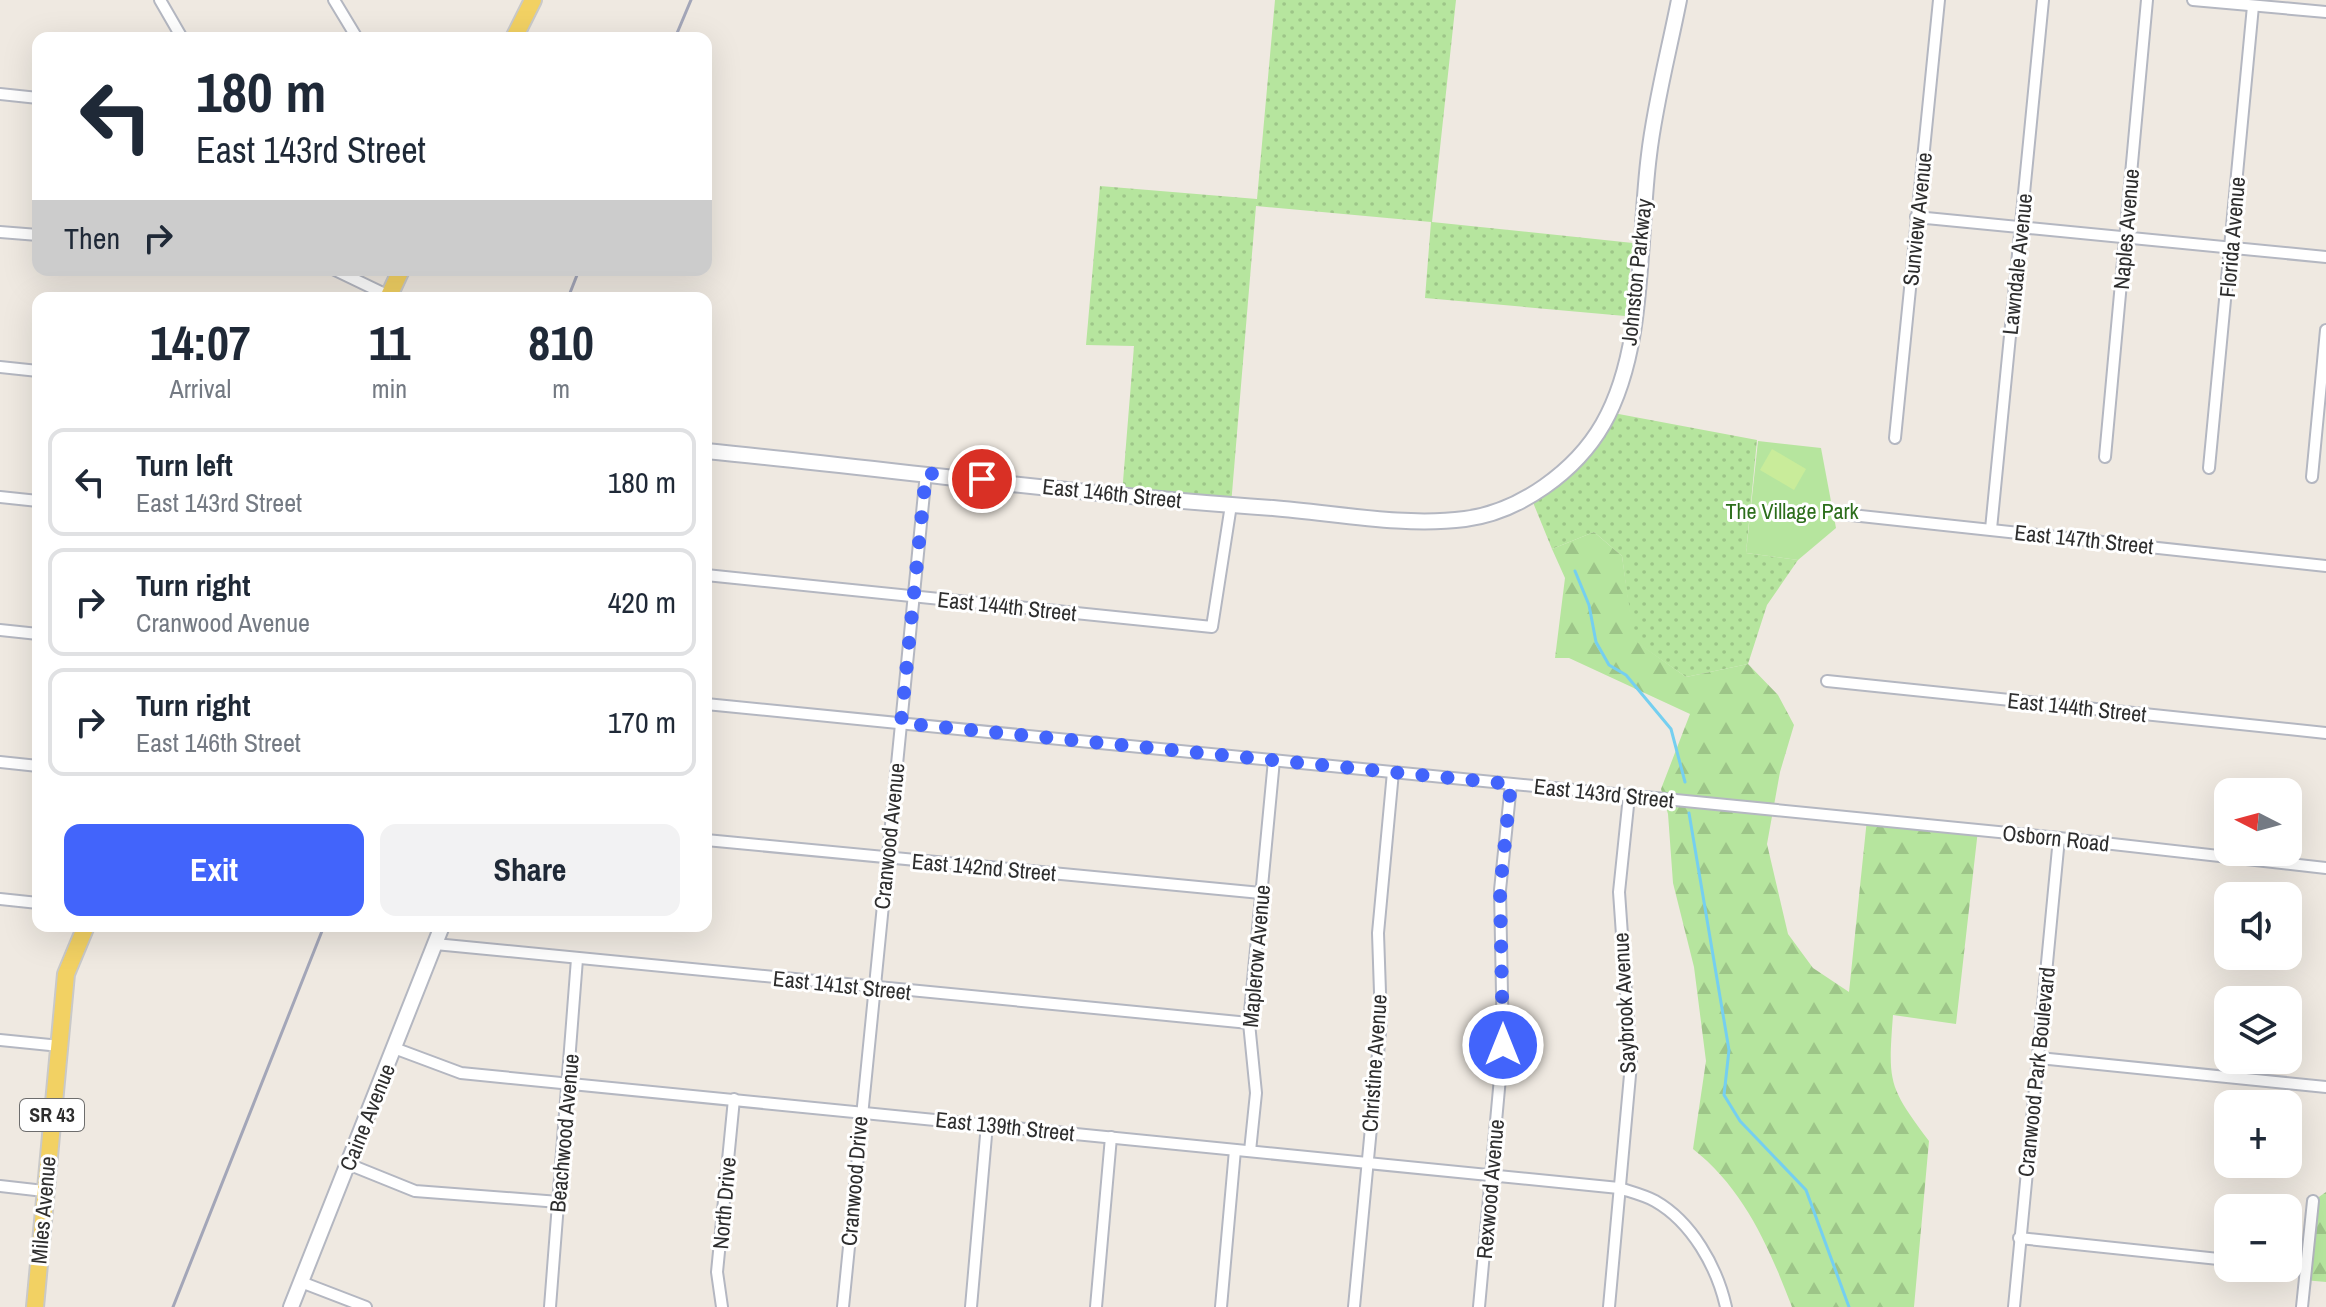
<!DOCTYPE html>
<meta charset="utf-8">
<style>
body{margin:0;font-family:"Archivo Narrow",sans-serif;background:#f2f2f3;color:#1f2937;height:100vh;display:flex;flex-direction:column;font-size:30px;white-space:nowrap}
*{box-sizing:border-box;margin:0}
p{font-size:26px;color:#747a83}
.icon{flex:none;width:44px;height:44px;fill:none;stroke:currentColor;stroke-width:2;stroke-linecap:round;stroke-linejoin:round}
.map{position:relative;flex:1;overflow:hidden}
.sheet{position:absolute;left:32px;top:292px;width:680px;height:640px;display:flex;flex-direction:column;background:#fff;border-radius:16px;box-shadow:0 8px 32px #0002}
.sheet>*{flex:none}
.top-card{position:absolute;left:32px;top:32px;width:680px;height:244px;border-radius:16px;box-shadow:0 8px 32px #0002;background:#fff;color:#1f2937;overflow:hidden}
.needle{width:52px;rotate:276deg}
.controls{position:absolute;left:2214px;top:778px;display:grid;gap:16px}
.controls a{display:grid;place-items:center;width:88px;height:88px;border-radius:16px;background:#fff;box-shadow:0 8px 32px #0002;font-size:40px}
.pin{position:absolute;display:grid;place-items:center;width:68px;height:68px;color:#fff;margin:-34px;border:4px solid #fff;border-radius:50%;box-shadow:0 2px 8px #0007}
.me{position:absolute;width:88px;margin:-44px;rotate:0deg;stroke-linejoin:round;filter:drop-shadow(0 0 6px #0008)}
.turn{display:flex;align-items:center;gap:28px;height:168px;padding:0 32px;font-size:36px}
.turn .icon{width:104px;height:104px;stroke-width:2.5}
.turn b{display:block;font-size:56px;line-height:68px}
.then{display:flex;align-items:center;height:76px;padding:0 32px;background:#0003;gap:16px;font-size:30px}
.eta{display:flex;justify-content:space-evenly;align-items:center;height:136px;text-align:center}
.eta b{font-size:48px;font-weight:700;line-height:56px}
.button{display:flex;gap:16px;margin-top:auto;padding:16px 32px}
.button a{flex:1;height:92px;border-radius:16px;background:#4264fb;color:#fff;font-size:32px;font-weight:700;line-height:92px;text-align:center}
.button a+a{background:#f2f2f3;color:#1f2937}
ul{padding:0;list-style:none}
li{display:flex;align-items:center;gap:24px;height:108px;margin:0 16px 12px;padding:0 16px;border:4px solid #e0e1e3;border-radius:16px}
li div{flex:1}
li b{display:block;font-size:30px}
li em{font-style:normal}
.map>svg:first-child{display:block}
.grass{fill:url(#grass-dots)}
.forest{fill:url(#forest-firs)}
.park{fill:#b6e59e}
.pitch{fill:#c9ec9a}
.lines{fill:none;stroke-linecap:round;stroke-linejoin:round}
.stream{stroke:#75cff0;stroke-width:3}
.minor-casing{stroke:#b4b7c1;stroke-width:14}
.tertiary-casing{stroke:#b4b7c1;stroke-width:18}
.primary-casing{stroke:#c9c9c9;stroke-width:20}
.minor{stroke:#fff;stroke-width:10}
.tertiary{stroke:#fff;stroke-width:14}
.primary{stroke:#f2d163;stroke-width:16}
.rail{stroke:#a3a6b8;stroke-width:3}
.route{stroke:#4264fb;stroke-width:14;stroke-dasharray:0 25.2}
.labels{text-anchor:middle;stroke-width:6;stroke-linejoin:round;paint-order:stroke}
.shield{fill:#fff;stroke:#6d6d6d;stroke-width:2}
.shield-label{font-size:20px;font-weight:bold;fill:#2e2e2e}
.street-label{font-size:22px;fill:#2e2e2e;stroke:#fff}
.park-label{font-size:22px;fill:#2c6e1b;stroke:#fff}
</style>
<div class="map">
<svg width="2326" height="1307" viewBox="0 0 2326 1307">
<defs>
<pattern id="grass-dots" width="8" height="8" patternUnits="userSpaceOnUse" patternTransform="scale(2)"><rect width="8" height="8" fill="#b6e59e"/><path d="M2 2h.1M6 6h.1" fill="none" stroke="#9dc588" stroke-width="1.8" stroke-linecap="round"/></pattern>
<pattern id="forest-firs" width="22" height="20" patternUnits="userSpaceOnUse" patternTransform="scale(2)"><rect width="22" height="20" fill="#b6e59e"/><path d="M5 1l3.5 6h-7zM16 11l3.5 6h-7z" fill="#9dc588"/></pattern>
</defs>
<rect width="100%" height="100%" fill="#efe9e1"/>
<g class="grass">
<polygon points="1275,0 1456,0 1432,222 1633,243 1625,316 1425,298 1431,222 1256,206 1231,505 1122,494 1134,346 1086,345 1100,186 1257,199"/>
<polygon points="1608,412 1757,440 1746,553 1798,560 1767,605 1748,664 1686,677 1633,640 1622,556 1594,532 1552,549 1530,495 1567,468"/>
</g>
<g class="forest">
<path d="M1594 532 1622 556 1634 640 1686 677 1748 664 1778 695 1794 725 1780 772 1767 844 1788 934 1813 968 1849 992 1867 819 1978 830 1956 1024 1893 1015C1888 1083 1888 1086 1929 1141L1914 1307H1792C1769 1247 1744 1189 1693 1149L1706 1061 1694 967 1673 883 1668 814 1661 789 1690 714 1569 658H1555L1565 578 1552 549Z"/>
<polygon points="2326,1192 2326,1282 2304,1280 2313,1201"/>
</g>
<polygon class="park" points="1758,441 1821,448 1836,528 1798,560 1746,553"/>
<polygon class="pitch" points="1772,449 1806,469 1794,490 1760,470"/>
<g class="lines">
<g class="stream">
<polyline points="1575,571 1589,605 1596,642 1609,665 1626,675 1671,729 1685,782"/>
<polyline points="1689,813 1729,1050 1724,1095 1740,1121 1806,1190 1849,1307"/>
</g>
<g class="minor-casing">
<g id="minor">
<polyline points="160,0 182,38"/>
<polyline points="334,0 357,38"/>
<polyline points="2193,0 2326,12"/>
<polyline points="0,94 38,98"/>
<polyline points="1916,217 2326,257"/>
<polyline points="0,232 38,235"/>
<polyline points="335,270 389,296"/>
<polyline points="0,367 38,371"/>
<polyline points="1895,438 1939,0"/>
<polyline points="2105,457 2147,0"/>
<polyline points="2209,468 2253,6"/>
<polyline points="2312,477 2326,330"/>
<polyline points="0,497 38,501"/>
<polyline points="1842,514 2326,566"/>
<polyline points="1991,529 2043,0"/>
<polyline points="706,575 1212,627 1231,505"/>
<polyline points="0,630 38,634"/>
<polyline points="1827,681 2326,733"/>
<polyline points="706,704 2059,838 2326,868"/>
<polyline points="0,762 38,766"/>
<polyline points="706,840 1261,893"/>
<polyline points="0,899 38,903"/>
<polyline points="435,944 1249,1023"/>
<polyline points="0,1040 60,1046"/>
<path d="M394 1048 461 1073 1619 1188C1631 1192 1644 1195 1655 1201 1692 1222 1717 1267 1726 1307"/>
<polyline points="2039,1058 2326,1087"/>
<polyline points="1250,1151 1256,1093 1249,1023 1274,760"/>
<polyline points="348,1164 415,1191 559,1202"/>
<polyline points="0,1186 44,1191"/>
<polyline points="2019,1238 2228,1260"/>
<polyline points="2288,1266 2305,1268"/>
<polyline points="301,1282 366,1307"/>
<polyline points="550,1307 577,959"/>
<polyline points="722,1307 717,1272 734,1099"/>
<polyline points="843,1307 926,473"/>
<polyline points="971,1307 987,1124"/>
<polyline points="1096,1307 1111,1137"/>
<polyline points="1221,1307 1235,1150"/>
<polyline points="1354,1307 1381,1022 1378,933 1393,772"/>
<polyline points="1479,1307 1503,1045 1500,890 1511,784"/>
<polyline points="1609,1307 1631,1064 1619,892 1629,796"/>
<polyline points="2014,1307 2059,838"/>
<polyline points="2302,1307 2313,1201"/>
</g>
</g>
<g class="tertiary-casing">
<g id="tertiary">
<path d="M706 451C895 470 1084 495 1273 508 1336 513 1403 527 1465 519 1520 512 1576 471 1603 424 1646 349 1638 240 1649 155 1655 103 1669 51 1679 0"/>
<polyline points="291,1307 442,926"/>
</g>
</g>
<g class="primary-casing">
<g id="primary">
<polyline points="514,38 533,0"/>
<polyline points="388,298 401,270"/>
<polyline points="35,1307 66,974 86,926"/>
</g>
</g>
<use href="#minor" class="minor"/>
<use href="#tertiary" class="tertiary"/>
<use href="#primary" class="primary"/>
<g class="rail">
<polyline points="675,38 691,0"/>
<polyline points="568,298 579,270"/>
<polyline points="173,1307 324,926"/>
</g>
</g>
<g class="lines">
<polyline class="route" points="982,479 926,473 901,723 1511,784 1500,890 1503,1045"/>
</g>
<g class="labels">
<rect class="shield" x="20" y="1099" width="64" height="32" rx="6"/>
<g class="shield-label">
<text x="52" y="1122">SR 43</text>
</g>
<g class="street-label">
<text transform="translate(1917 219) rotate(-84)" y="8">Sunview Avenue</text>
<text transform="translate(2126 229) rotate(-85)" y="8">Naples Avenue</text>
<text transform="translate(2232 237) rotate(-85)" y="8">Florida Avenue</text>
<text transform="translate(2017 264) rotate(-84)" y="8">Lawndale Avenue</text>
<text transform="translate(1636 272) rotate(-84)" y="8">Johnston Parkway</text>
<text transform="translate(1112 493) rotate(6)" y="8">East 146th Street</text>
<text transform="translate(2084 539) rotate(6)" y="8">East 147th Street</text>
<text transform="translate(1007 606) rotate(6)" y="8">East 144th Street</text>
<text transform="translate(2077 707) rotate(6)" y="8">East 144th Street</text>
<text transform="translate(1604 793) rotate(6)" y="8">East 143rd Street</text>
<text transform="translate(889 836) rotate(-84)" y="8">Cranwood Avenue</text>
<text transform="translate(2056 838) rotate(6)" y="8">Osborn Road</text>
<text transform="translate(984 867) rotate(5)" y="8">East 142nd Street</text>
<text transform="translate(1256 956) rotate(-85)" y="8">Maplerow Avenue</text>
<text transform="translate(842 985) rotate(6)" y="8">East 141st Street</text>
<text transform="translate(1624 1003) rotate(-93)" y="8">Saybrook Avenue</text>
<text transform="translate(1374 1063) rotate(-86)" y="8">Christine Avenue</text>
<text transform="translate(2036 1072) rotate(-84)" y="8">Cranwood Park Boulevard</text>
<text transform="translate(367 1117) rotate(-68)" y="8">Caine Avenue</text>
<text transform="translate(1005 1126) rotate(6)" y="8">East 139th Street</text>
<text transform="translate(564 1133) rotate(-85)" y="8">Beachwood Avenue</text>
<text transform="translate(854 1181) rotate(-85)" y="8">Cranwood Drive</text>
<text transform="translate(1490 1189) rotate(-85)" y="8">Rexwood Avenue</text>
<text transform="translate(724 1203) rotate(-85)" y="8">North Drive</text>
<text transform="translate(43 1210) rotate(-85)" y="8">Miles Avenue</text>
</g>
<g class="park-label">
<text x="1792" y="519">The Village Park</text>
</g>
</g>
</svg>
<div class="controls">
<a><svg class="needle" viewBox="-14 -14 28 28"><path d="M0-13l5 13h-10z" fill="#e53935"/><path d="M0 13l5-13h-10z" fill="#747a83"/></svg></a>
<a><svg class="icon" aria-label="sound" viewBox="0 0 24 24"><path d="M4 9h4l5-4v14l-5-4H4zM17 9q2 3 0 6"/></svg></a>
<a><svg class="icon" aria-label="layers" viewBox="0 0 24 24"><path d="M12 4l9 5-9 5-9-5zM3 14l9 5 9-5"/></svg></a>
<a>+</a>
<a>−</a>
</div>
<div class="pin" style="left:982px;top:479px;background:#d93025"><svg class="icon" aria-label="arrive" viewBox="0 0 24 24"><path d="M6 21V4h12l-3 4 3 4H6"/></svg></div>
<svg class="me" style="left:1503px;top:1045px" viewBox="-20 -20 40 40"><circle r="17" fill="#4264fb" stroke="#fff" stroke-width="3"/><path d="M0-11L8 9 0 5-8 9z" fill="#fff"/></svg>
<div class="top-card">
<div class="turn"><svg class="icon" aria-label="left" viewBox="0 0 24 24"><path d="M17 20v-9H6M10 6l-5 5 5 5"/></svg><div><b>180 m</b>East 143rd Street</div></div>
<div class="then">Then<svg class="icon" aria-label="right" viewBox="0 0 24 24"><path d="M7 20v-9h11M14 6l5 5-5 5"/></svg></div>
</div>
<section class="sheet">
<div class="eta">
<div><b>14:07</b><p>Arrival</p></div>
<div><b>11</b><p>min</p></div>
<div><b>810</b><p>m</p></div>
</div>
<ul>
<li><svg class="icon" aria-label="left" viewBox="0 0 24 24"><path d="M17 20v-9H6M10 6l-5 5 5 5"/></svg><div><b>Turn left</b><p>East 143rd Street</p></div><em>180 m</em></li>
<li><svg class="icon" aria-label="right" viewBox="0 0 24 24"><path d="M7 20v-9h11M14 6l5 5-5 5"/></svg><div><b>Turn right</b><p>Cranwood Avenue</p></div><em>420 m</em></li>
<li><svg class="icon" aria-label="right" viewBox="0 0 24 24"><path d="M7 20v-9h11M14 6l5 5-5 5"/></svg><div><b>Turn right</b><p>East 146th Street</p></div><em>170 m</em></li>
</ul>
<div class="button"><a>Exit</a><a>Share</a></div>
</section>
</div>
